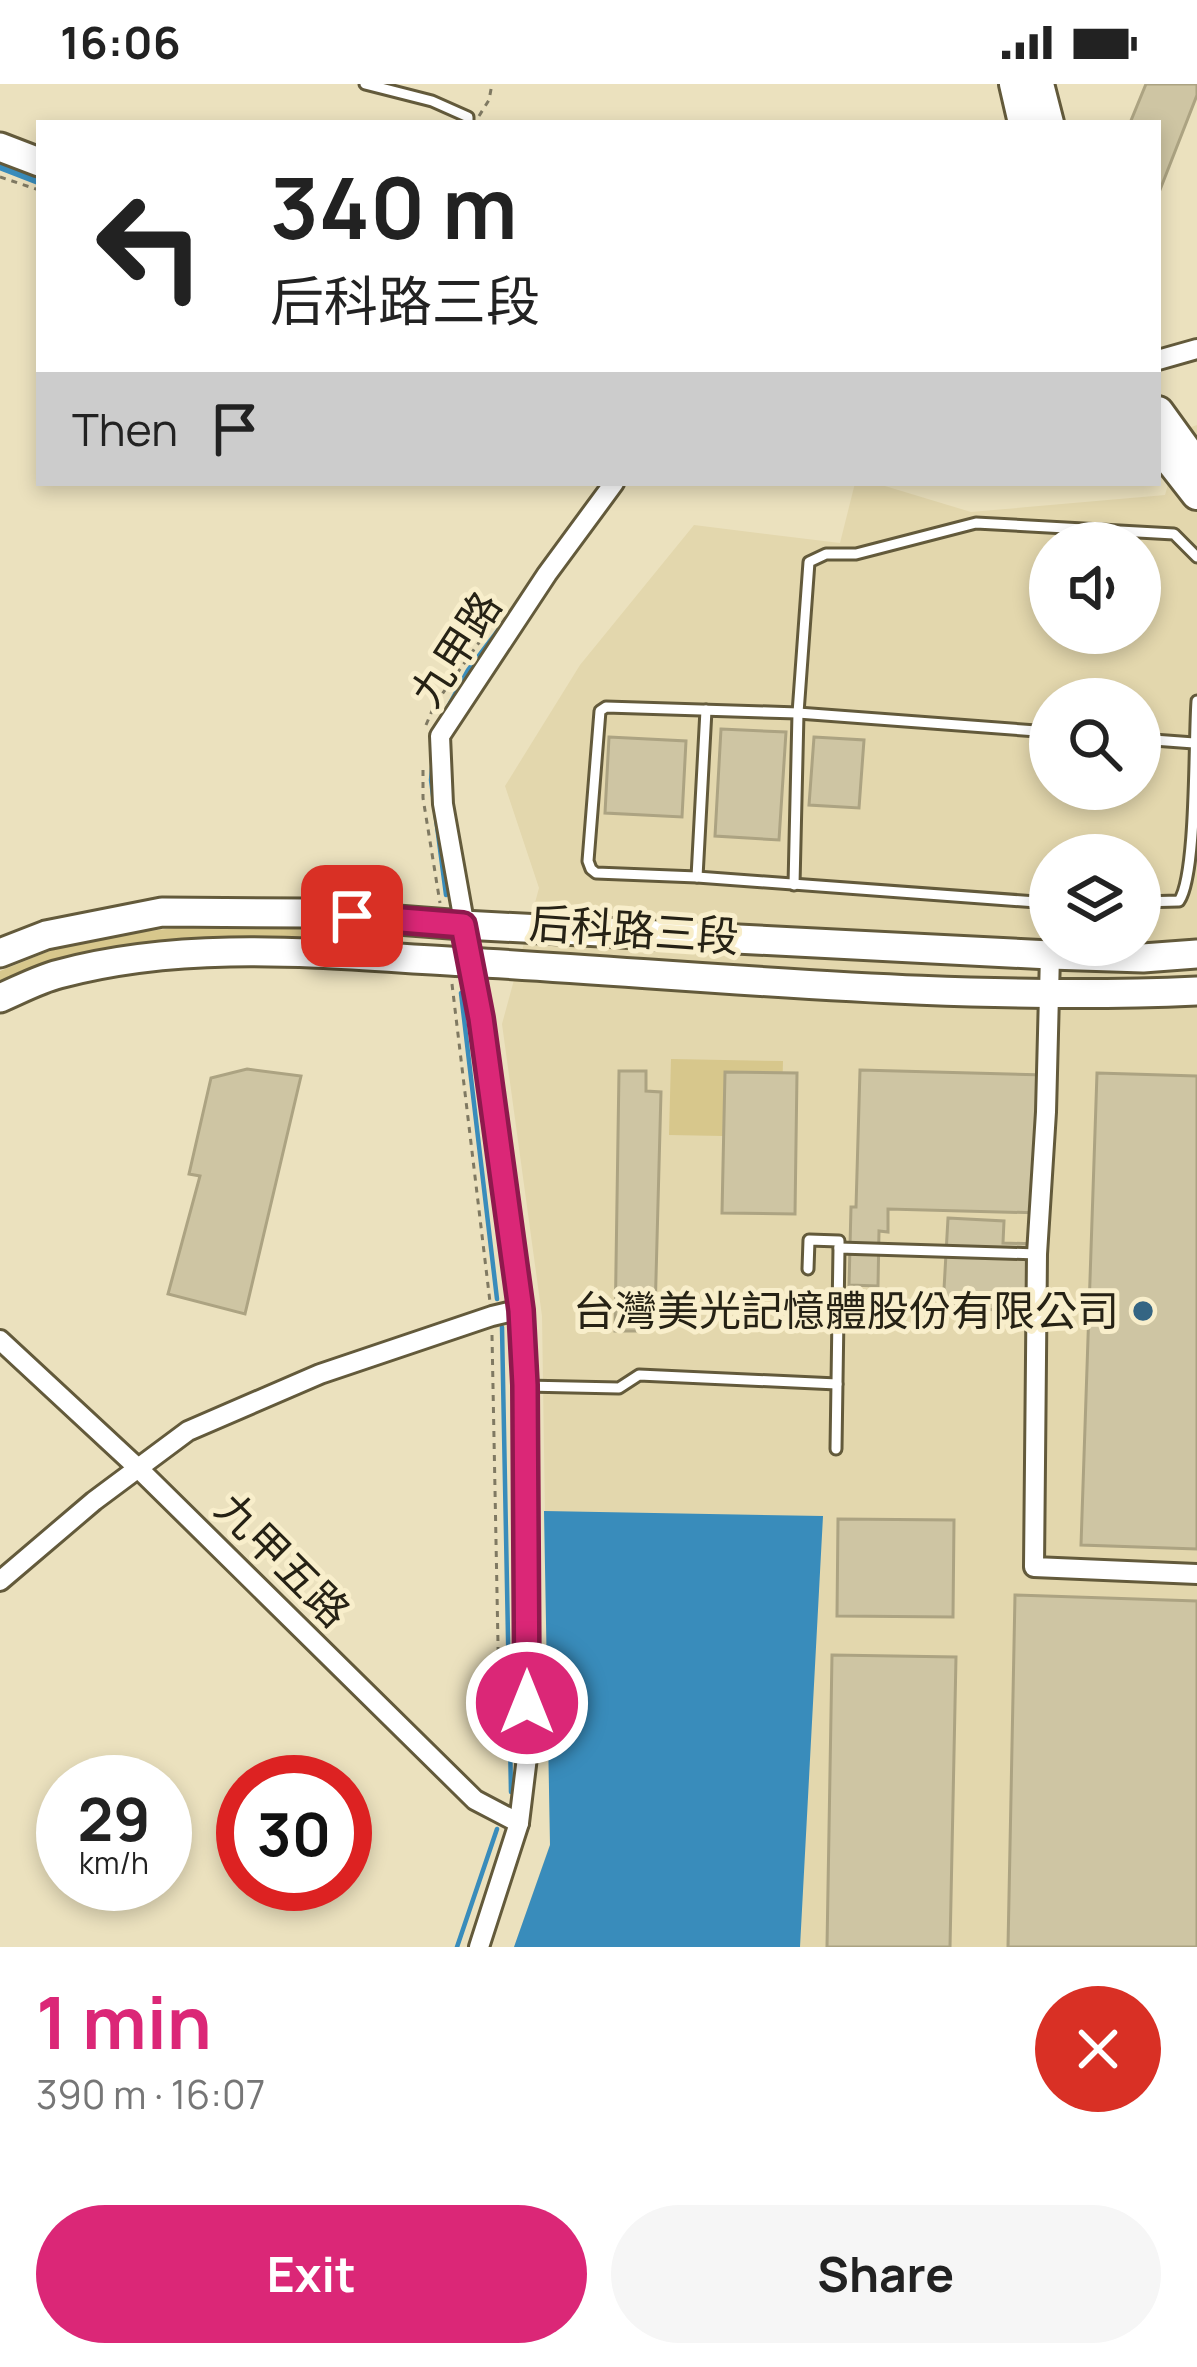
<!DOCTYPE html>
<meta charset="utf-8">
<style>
body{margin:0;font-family:Manrope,"Noto Sans TC",sans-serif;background:#f6f6f6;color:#222;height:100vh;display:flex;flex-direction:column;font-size:45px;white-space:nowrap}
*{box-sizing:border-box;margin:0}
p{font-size:39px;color:#767676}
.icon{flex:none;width:66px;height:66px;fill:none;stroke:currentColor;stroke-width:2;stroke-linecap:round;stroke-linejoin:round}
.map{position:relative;height:1863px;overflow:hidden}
.sheet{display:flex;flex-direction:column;background:#fff;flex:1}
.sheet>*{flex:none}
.hud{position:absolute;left:36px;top:36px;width:1125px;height:366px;border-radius:0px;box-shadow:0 6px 18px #0003;background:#fff;color:#222;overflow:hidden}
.fabs{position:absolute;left:1029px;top:438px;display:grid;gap:24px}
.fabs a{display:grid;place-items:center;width:132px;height:132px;border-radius:50%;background:#fff;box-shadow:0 6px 18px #0003;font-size:60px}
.speed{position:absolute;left:36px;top:1671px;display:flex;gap:24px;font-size:60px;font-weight:700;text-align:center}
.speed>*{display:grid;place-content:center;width:156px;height:156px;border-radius:50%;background:#fff;box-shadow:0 6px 18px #0003;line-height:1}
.speed small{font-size:30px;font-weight:400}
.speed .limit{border:18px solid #d22;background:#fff;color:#111}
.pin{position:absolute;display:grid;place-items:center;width:102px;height:102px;color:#fff;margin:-51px;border-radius:24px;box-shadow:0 6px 18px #0006}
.me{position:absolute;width:132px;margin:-66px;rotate:0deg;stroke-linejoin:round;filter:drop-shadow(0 0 9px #0008)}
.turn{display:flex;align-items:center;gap:42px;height:252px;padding:0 36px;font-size:54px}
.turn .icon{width:156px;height:156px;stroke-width:2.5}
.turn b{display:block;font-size:84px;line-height:102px}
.then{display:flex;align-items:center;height:114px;padding:0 36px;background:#0003;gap:24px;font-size:45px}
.round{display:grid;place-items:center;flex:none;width:126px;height:126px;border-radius:63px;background:#f6f6f6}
.overview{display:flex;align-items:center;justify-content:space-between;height:204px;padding:0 36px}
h1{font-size:72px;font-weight:700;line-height:90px;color:#db2777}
.cta{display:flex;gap:24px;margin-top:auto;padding:24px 36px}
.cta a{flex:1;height:138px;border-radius:72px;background:#db2777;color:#fff;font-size:48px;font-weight:700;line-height:138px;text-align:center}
.cta a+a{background:#f6f6f6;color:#222}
.status{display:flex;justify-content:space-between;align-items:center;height:84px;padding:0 60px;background:#fff;direction:ltr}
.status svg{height:33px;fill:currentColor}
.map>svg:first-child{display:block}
.built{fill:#e3d7ad;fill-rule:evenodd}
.green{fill:#d7c78c}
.water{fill:#398cbb}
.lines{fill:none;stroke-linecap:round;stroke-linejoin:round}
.stream{stroke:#398cbb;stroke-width:4.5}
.canal{stroke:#398cbb;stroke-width:16}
.building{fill:#cec5a3;stroke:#aca382;stroke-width:3}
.lane-casing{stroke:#635a3b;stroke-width:15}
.street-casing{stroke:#635a3b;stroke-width:24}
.secondary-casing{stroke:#635a3b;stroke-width:33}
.primary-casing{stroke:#635a3b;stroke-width:36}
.path{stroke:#7f7962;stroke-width:3;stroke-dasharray:6 6;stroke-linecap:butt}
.lane{stroke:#fff;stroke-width:9}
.street{stroke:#fff;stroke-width:18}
.secondary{stroke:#fff;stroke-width:27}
.primary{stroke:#fff;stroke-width:30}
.route-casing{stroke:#8e194d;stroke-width:30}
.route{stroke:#db2777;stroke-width:21}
.poi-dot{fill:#346583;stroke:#f8eecb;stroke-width:4.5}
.labels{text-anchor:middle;stroke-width:10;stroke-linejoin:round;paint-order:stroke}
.street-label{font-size:42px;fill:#262215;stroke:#f8eecb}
.poi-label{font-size:42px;fill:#262215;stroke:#f8eecb;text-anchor:end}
</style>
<div class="status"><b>16:06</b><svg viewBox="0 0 49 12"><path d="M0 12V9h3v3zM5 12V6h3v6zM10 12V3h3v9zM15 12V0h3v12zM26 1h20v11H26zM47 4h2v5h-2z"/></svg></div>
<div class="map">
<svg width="1197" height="1863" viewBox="0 0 1197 1863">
<rect width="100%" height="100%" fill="#ebe1be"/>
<path class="built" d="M1197 341V1863H514L550 1760 542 1232 502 940 539 804 505 702 580 581 694 441 840 459 855 399H875L971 428 1165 411 1183 346ZM1050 459H1140V549H1050ZM1050 615H1140V705H1050ZM1050 771H1140V861H1050Z"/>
<g class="green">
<path d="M192 842 392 848 391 864C305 860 209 848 124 862 80 869 41 882 0 897V887L57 864 123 850Z"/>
<polygon points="671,975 783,977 781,1053 669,1051"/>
</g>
<polygon class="water" points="544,1427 823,1432 800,1863 514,1863 550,1761"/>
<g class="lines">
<g class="stream">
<polyline points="442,634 468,586 511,529"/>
<polyline points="433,674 431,696 446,811"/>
<polyline points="461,909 497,1215"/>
<polyline points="502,1243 511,1708"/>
<polyline points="457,1863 497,1745"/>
</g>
<polyline class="canal" points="0,78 39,93"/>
</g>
<g class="building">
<polygon points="1146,0 1197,0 1197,11 1158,111 1158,39 1130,39"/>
<polygon points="721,645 786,648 779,756 715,752"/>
<polygon points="609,653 686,657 682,733 605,729"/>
<polygon points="814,653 864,656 859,724 809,721"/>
<polygon points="247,985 301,992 245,1230 168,1210 200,1092 189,1090 211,994"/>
<polygon points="860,986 1046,991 1042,1129 888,1125 888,1148 879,1147 878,1202 849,1201 851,1123 856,1123"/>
<polygon points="619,987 646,987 646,1007 661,1008 655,1231 642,1230 641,1247 615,1247"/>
<polygon points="725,988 797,989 795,1130 722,1129"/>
<polygon points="1097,989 1197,992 1197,1465 1081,1461"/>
<polygon points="948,1134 1004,1137 1003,1159 1039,1160 1036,1228 943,1223"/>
<polygon points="838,1435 954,1436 953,1533 837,1532"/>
<polygon points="1015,1511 1197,1517 1197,1863 1008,1863"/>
<polygon points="832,1571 956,1573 950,1863 827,1863"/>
</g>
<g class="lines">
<g class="lane-casing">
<g id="lane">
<polyline points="365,0 432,17 468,33 468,39"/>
<polyline points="1050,648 798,629 606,623 600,627 588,777 591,785 596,789 697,793 1050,819"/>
<polyline points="1140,655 1194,659"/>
<polyline points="697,793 706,626"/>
<polyline points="794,801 798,629 809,478 826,470 856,470 976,439 1174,450 1197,473"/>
<path d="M1140 818 1179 817C1197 791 1194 657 1197 617"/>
<polyline points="808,1185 809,1156 839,1157 839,1164"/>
<polyline points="525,1302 619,1304 639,1291 837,1300"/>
<polyline points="836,1365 839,1164 1037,1170"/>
</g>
</g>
<g class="street-casing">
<g id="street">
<polyline points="1158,276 1197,265"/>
<polyline points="1050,871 1046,1028 1037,1170 1034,1483 1197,1490"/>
<polyline points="0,1256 139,1385 475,1716 519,1739"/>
<polyline points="0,1497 94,1417 188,1347 320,1290 492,1232 521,1225"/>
<polyline points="479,1863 519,1739 528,1665 525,1302 518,1190 481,933 443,720 440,652 547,490 614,399"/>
</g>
</g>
<g class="secondary-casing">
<g id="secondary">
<polyline points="0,63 39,78"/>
<polyline points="0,869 46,851 162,828 306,829 463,841 1050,871 1143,874 1197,870"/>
<path d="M0 914C19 906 39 895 59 890 193 854 331 871 468 878 711 892 953 918 1197 907"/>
</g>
</g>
<g class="primary-casing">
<g id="primary">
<polyline points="1015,0 1024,39"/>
<polyline points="1038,0 1048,39"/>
<polyline points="1158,328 1197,382"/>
<polyline points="1165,369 1197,410"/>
</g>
</g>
<g class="path">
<polyline points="479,32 489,16 492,0"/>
<polyline points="0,93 39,106"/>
<polyline points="426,641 435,620 493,539"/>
<polyline points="423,686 423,714 440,819"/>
<polyline points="452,900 490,1218"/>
<polyline points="492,1251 500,1663"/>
</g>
<use href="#lane" class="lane"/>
<use href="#street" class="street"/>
<use href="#secondary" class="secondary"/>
<use href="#primary" class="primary"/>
</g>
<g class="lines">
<g class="route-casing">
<polyline id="route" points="352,832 463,841 481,934 521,1226 525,1301 527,1619"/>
</g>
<use href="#route" class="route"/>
</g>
<circle class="poi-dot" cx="1143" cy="1227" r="12"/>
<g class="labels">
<g class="street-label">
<text transform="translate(456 565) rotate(-57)" y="15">九甲路</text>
<text transform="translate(634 846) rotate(4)" y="15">后科路三段</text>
<text transform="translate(283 1476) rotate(45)" y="15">九甲五路</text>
</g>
<g class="poi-label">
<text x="1119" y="1242">台灣美光記憶體股份有限公司</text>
</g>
</g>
</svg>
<div class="fabs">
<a><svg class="icon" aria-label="sound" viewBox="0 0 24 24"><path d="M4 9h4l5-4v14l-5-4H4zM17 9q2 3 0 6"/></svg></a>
<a><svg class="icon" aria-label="search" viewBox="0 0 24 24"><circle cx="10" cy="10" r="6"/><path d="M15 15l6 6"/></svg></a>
<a><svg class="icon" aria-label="layers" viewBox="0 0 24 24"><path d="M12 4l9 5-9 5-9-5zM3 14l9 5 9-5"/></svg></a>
</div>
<div class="speed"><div>29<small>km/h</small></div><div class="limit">30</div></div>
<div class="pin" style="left:352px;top:832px;background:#d93025"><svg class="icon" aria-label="arrive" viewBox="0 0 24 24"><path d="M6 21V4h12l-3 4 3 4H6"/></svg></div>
<svg class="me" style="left:527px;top:1619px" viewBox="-20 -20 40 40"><circle r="17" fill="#db2777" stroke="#fff" stroke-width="3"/><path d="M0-11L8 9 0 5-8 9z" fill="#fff"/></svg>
<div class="hud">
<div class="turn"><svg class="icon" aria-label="left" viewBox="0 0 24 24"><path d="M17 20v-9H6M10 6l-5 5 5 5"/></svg><div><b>340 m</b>后科路三段</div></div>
<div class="then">Then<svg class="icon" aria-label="arrive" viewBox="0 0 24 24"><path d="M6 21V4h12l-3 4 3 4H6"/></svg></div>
</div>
</div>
<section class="sheet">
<div class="overview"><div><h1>1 min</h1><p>390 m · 16:07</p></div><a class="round" style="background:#d93025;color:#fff"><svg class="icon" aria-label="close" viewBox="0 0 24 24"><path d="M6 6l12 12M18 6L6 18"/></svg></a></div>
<div class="cta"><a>Exit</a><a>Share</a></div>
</section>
